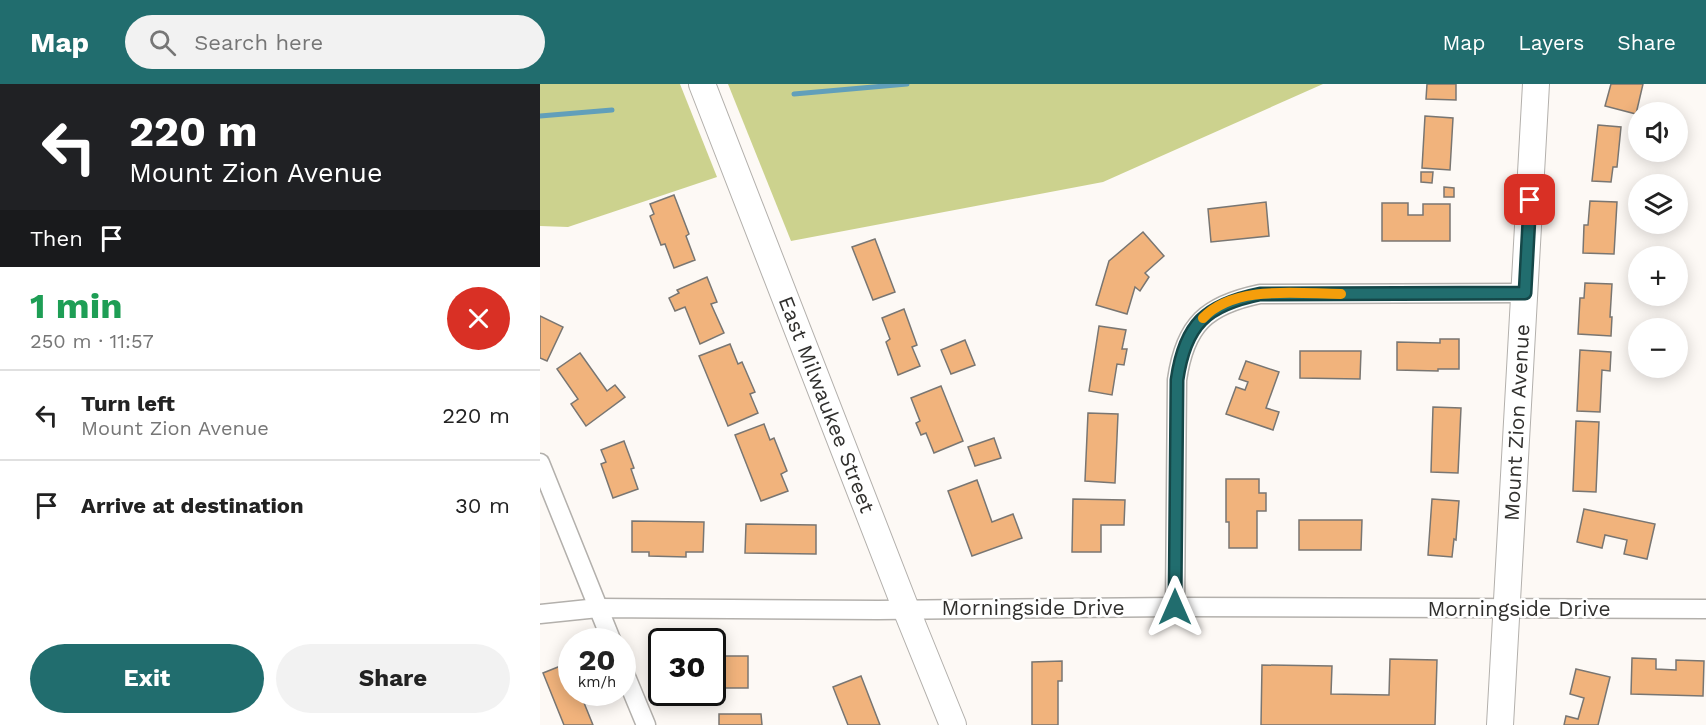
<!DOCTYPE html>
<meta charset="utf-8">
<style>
body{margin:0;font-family:"Work Sans",sans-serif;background:#f2f2f2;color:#222;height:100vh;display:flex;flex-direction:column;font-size:22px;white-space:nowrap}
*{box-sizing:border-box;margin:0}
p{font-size:20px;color:#767676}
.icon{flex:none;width:33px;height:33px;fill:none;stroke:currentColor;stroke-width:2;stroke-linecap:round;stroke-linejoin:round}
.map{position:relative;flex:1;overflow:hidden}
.side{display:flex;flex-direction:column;background:#fff;width:540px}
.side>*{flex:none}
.top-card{background:#202124;color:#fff;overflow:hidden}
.fabs{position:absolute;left:1088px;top:18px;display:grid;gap:12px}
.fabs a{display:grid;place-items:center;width:60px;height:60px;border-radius:50%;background:#fff;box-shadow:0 3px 15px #0003;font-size:30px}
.speed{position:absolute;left:18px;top:544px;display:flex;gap:12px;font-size:30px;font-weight:700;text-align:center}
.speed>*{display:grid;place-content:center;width:78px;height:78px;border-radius:50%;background:#fff;box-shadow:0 3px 15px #0003;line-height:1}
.speed small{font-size:15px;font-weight:400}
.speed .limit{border:3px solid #111;border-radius:9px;background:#fff;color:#111}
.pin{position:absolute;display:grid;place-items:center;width:51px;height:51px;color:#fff;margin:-26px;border-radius:12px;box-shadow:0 3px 9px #0006}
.me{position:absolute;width:66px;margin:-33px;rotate:0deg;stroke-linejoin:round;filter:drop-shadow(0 0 4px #0008)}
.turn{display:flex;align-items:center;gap:21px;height:126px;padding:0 30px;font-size:27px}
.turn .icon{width:78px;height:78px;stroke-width:2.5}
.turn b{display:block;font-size:42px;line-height:51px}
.then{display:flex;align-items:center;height:57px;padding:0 30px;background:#0003;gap:12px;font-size:22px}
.round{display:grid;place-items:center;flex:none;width:63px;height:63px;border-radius:32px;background:#f2f2f2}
.overview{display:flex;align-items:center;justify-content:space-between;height:102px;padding:0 30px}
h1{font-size:36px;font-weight:700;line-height:45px;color:#1e9e55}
.cta{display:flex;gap:12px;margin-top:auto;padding:12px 30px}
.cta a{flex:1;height:69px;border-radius:36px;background:#216d6e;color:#fff;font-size:24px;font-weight:700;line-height:69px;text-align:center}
.cta a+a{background:#f2f2f2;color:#222}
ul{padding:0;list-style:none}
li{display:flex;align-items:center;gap:18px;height:90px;padding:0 30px;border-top:2px solid #e0e0e0}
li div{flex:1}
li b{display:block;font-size:22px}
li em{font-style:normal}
header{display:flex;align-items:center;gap:36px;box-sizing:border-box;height:84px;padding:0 30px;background:#216d6e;color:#fff}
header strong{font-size:28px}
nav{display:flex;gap:33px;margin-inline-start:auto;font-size:21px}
.search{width:420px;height:54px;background:#f2f2f2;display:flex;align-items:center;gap:15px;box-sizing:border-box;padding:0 21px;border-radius:33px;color:#767676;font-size:22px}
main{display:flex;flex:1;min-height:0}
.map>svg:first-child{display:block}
.green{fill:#ccd28e}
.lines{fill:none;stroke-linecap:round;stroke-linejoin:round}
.stream{stroke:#619fba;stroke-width:5}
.building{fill:#f1b37c;stroke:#797672;stroke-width:1.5}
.street-casing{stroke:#b3b0ac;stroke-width:21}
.secondary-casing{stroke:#b3b0ac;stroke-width:28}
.street{stroke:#fff;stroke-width:18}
.secondary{stroke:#fff;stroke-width:26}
.route-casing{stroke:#154748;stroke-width:15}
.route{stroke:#216d6e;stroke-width:10}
.slow{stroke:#f59e0b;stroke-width:10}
.labels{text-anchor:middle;stroke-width:5;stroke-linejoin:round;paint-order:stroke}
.street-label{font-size:21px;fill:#31302e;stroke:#fff}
</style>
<header>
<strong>Map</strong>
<div class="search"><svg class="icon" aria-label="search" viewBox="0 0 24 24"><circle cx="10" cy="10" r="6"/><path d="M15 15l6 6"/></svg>Search here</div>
<nav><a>Map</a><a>Layers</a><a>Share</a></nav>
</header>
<main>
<section class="side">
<div class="top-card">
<div class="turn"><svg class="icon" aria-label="left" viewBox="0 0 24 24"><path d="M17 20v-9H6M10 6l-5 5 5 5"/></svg><div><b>220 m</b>Mount Zion Avenue</div></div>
<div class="then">Then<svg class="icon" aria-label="arrive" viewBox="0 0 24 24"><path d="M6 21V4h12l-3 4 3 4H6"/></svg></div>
</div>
<div class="overview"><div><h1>1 min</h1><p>250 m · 11:57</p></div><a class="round" style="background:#d93025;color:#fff"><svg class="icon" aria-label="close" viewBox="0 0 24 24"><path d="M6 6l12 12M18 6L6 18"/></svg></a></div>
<ul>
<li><svg class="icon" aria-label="left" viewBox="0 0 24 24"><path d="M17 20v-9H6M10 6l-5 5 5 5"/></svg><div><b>Turn left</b><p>Mount Zion Avenue</p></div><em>220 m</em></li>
<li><svg class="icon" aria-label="arrive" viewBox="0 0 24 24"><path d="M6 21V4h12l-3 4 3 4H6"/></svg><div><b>Arrive at destination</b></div><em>30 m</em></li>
</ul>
<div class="cta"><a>Exit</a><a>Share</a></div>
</section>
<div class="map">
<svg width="1166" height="641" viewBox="0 0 1166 641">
<rect width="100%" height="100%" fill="#fdf9f5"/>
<g class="green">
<polygon points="0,0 140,0 177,93 28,143 0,142"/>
<polygon points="188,0 783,0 563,98 251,157"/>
</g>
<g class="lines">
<g class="stream">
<polyline points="254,10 367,0"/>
<polyline points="0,32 72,26"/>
</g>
</g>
<g class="building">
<polygon points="887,0 916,0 916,16 886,15"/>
<polygon points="1071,0 1103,0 1096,30 1065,22"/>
<polygon points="885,32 913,34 910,86 882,84"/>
<polygon points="1058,41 1081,43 1077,83 1073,83 1071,98 1052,97"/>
<polygon points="881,88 893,88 892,99 881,98"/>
<polygon points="904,103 914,104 914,113 904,113"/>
<polygon points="134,111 149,150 146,152 155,176 134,184 125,160 121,161 110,132 114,130 110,120"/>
<polygon points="1050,117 1077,118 1074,170 1043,169 1044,141 1048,141"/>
<polygon points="726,118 729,152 671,158 668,125"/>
<polygon points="842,119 868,119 868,131 883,131 883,120 910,120 910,157 842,157"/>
<polygon points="603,148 624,172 605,189 609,193 600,207 595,203 587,230 556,221 569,177"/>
<polygon points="335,155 355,208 333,216 312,163"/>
<polygon points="167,193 177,218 171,220 184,249 160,260 145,223 135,227 129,214 139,209 137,206"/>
<polygon points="1045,199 1072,200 1070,233 1072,233 1071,252 1038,250 1040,214 1044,214"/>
<polygon points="364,225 377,261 372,263 380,282 358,291 346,258 350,255 342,234"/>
<polygon points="0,232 23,243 7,277 0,274"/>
<polygon points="559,242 586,246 582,265 587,265 584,281 577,280 572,311 549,307"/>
<polygon points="900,255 919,255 919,285 898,285 898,287 857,286 857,258 900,259"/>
<polygon points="425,256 435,281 411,290 401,266"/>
<polygon points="190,260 198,280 202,278 215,308 210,310 218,329 188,342 159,272"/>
<polygon points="1040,266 1071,268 1070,287 1062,286 1060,328 1037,327"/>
<polygon points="760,267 821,267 820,295 760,294"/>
<polygon points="40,269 67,307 75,301 85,313 46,342 31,320 38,315 17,285"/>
<polygon points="706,277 739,288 726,324 739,328 733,346 686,330 696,303 705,306 708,298 699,295"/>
<polygon points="401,302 423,357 394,369 386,349 381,351 376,339 380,337 371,314"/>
<polygon points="893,323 921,324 918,389 891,388"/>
<polygon points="548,329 578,330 575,399 545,397"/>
<polygon points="1036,337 1059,338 1056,408 1033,407"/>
<polygon points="224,340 230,356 234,354 247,387 241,390 248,407 221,417 195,351"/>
<polygon points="454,354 461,374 435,382 428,363"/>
<polygon points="84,357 94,384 91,385 98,405 73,414 61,380 66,378 61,366"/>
<polygon points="686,395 719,395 719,409 726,409 726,427 717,427 717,464 689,464 689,438 686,438"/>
<polygon points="437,396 452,438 473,430 482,454 432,472 408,407"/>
<polygon points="533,415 585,416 584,441 561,441 561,468 532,468"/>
<polygon points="892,415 919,417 916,456 914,455 912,473 888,471"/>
<polygon points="1044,425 1115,440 1107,475 1084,470 1087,456 1065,451 1062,464 1037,458"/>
<polygon points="759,436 822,436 821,466 759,466"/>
<polygon points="92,437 164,438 163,468 146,468 146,473 109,472 109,468 92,468"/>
<polygon points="206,440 276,441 276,470 205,469"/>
<rect x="172" y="572" width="36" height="32"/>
<polygon points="1092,574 1116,575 1116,585 1136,586 1136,576 1164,577 1163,612 1091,610"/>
<polygon points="850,575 897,576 895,641 721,641 722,581 792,582 791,610 849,611"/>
<polygon points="522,577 522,597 518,597 518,641 492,641 492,578"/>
<polygon points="28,579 32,587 32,609 40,609 53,641 24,641 3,589"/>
<polygon points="1036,585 1070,593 1058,641 1024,641 1026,632 1038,635 1044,614 1030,610"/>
<polygon points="321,592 340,641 308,641 293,603"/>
<polygon points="179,630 221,630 222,641 179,641"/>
</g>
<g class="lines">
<g class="street-casing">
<g id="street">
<polyline points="0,379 72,558"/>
<path d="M635 523 637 296C645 240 667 221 720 210L985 209"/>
<polyline points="0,530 58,524 338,526 635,523 1166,525"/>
<polyline points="82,583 106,641"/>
</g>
</g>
<g class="secondary-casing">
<g id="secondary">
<path id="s1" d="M162 0 366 525 413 641"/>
<path id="s2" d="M960 641 996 0"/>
</g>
</g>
<use href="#street" class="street"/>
<use href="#secondary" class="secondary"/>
</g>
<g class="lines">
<g class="route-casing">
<path id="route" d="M635 523 637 296C645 240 666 221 720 210L985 209 990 116"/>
</g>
<use href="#route" class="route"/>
<path class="slow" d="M663 234C695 200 759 210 801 210"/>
</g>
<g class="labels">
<g class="street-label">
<text dy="7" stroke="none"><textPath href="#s1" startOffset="344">East Milwaukee Street</textPath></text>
<text dy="7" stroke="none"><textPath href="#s2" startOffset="303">Mount Zion Avenue</textPath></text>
<text x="493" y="531">Morningside Drive</text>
<text x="979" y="532">Morningside Drive</text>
</g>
</g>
</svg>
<div class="fabs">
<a><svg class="icon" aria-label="sound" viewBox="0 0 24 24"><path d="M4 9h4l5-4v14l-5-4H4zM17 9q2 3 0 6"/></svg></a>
<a><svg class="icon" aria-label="layers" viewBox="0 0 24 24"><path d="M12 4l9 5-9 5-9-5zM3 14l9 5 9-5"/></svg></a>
<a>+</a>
<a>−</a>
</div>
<div class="speed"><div>20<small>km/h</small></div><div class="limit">30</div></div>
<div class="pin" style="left:990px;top:116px;background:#d93025"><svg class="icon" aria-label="arrive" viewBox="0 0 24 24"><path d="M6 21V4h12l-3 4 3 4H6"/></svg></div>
<svg class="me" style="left:635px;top:523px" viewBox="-20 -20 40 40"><path d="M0-17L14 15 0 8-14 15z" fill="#216d6e" stroke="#fff" stroke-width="4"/></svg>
</div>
</main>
